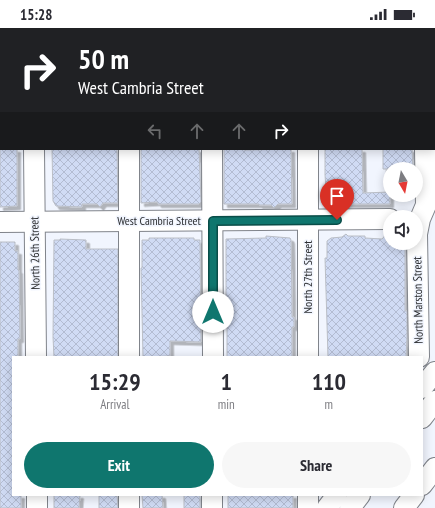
<!DOCTYPE html>
<style>
body{margin:0;font-family:"PT Sans Narrow",sans-serif;background:#f7f7f7;color:#2b2b33;height:100vh;display:flex;flex-direction:column;font-size:15px;white-space:nowrap}
*{box-sizing:border-box;margin:0}
p{font-size:13px;color:#7c7c81}
.icon{flex:none;width:22px;height:22px;fill:none;stroke:currentColor;stroke-width:2;stroke-linecap:round;stroke-linejoin:round}
.map{position:relative;flex:1;overflow:hidden}
.details{position:absolute;left:12px;top:328px;width:411px;height:140px;display:flex;flex-direction:column;background:#fff;border-radius:0px;box-shadow:0 2px 10px #0003}
.details>*{flex:none}
.top-card{position:absolute;left:0px;top:0px;width:435px;height:122px;box-shadow:0 2px 10px #0003;background:#202124;color:#fff;overflow:hidden}
.needle{width:26px;rotate:170deg}
.buttons{position:absolute;left:383px;top:134px;display:grid;gap:8px}
.buttons a{display:grid;place-items:center;width:40px;height:40px;border-radius:50%;background:#fff;box-shadow:0 2px 10px #0003;font-size:20px}
.pin{position:absolute;display:grid;place-items:center;width:34px;height:34px;color:#fff;margin:-41px -17px;border-radius:50% 50% 50% 0;rotate:-45deg;box-shadow:0 0 4px #0007}
.pin .icon{rotate:45deg}
.me{position:absolute;width:44px;margin:-22px;rotate:0deg;stroke-linejoin:round;filter:drop-shadow(0 0 3px #0008)}
.turn{display:flex;align-items:center;gap:14px;height:84px;padding:0 12px;font-size:18px}
.turn .icon{width:52px;height:52px;stroke-width:2.5}
.turn b{display:block;font-size:28px;line-height:34px}
.lanes{display:flex;align-items:center;height:38px;padding:0 12px;background:#0003;justify-content:center;gap:20px;direction:ltr}
.lanes .off{opacity:.35}
.eta{display:flex;justify-content:space-evenly;align-items:center;height:68px;text-align:center}
.eta b{font-size:24px;font-weight:600;line-height:28px}
.action{display:flex;gap:8px;margin-top:auto;padding:8px 12px}
.action a{flex:1;height:46px;border-radius:24px;background:#0f766e;color:#fff;font-size:16px;font-weight:600;line-height:46px;text-align:center}
.action a+a{background:#f7f7f7;color:#2b2b33}
.status{display:flex;justify-content:space-between;align-items:center;height:28px;padding:0 20px;background:#fff;direction:ltr}
.status svg{height:11px;fill:currentColor}
.map>svg:first-child{display:block}
.building{fill:url(#building-cross-hatch);stroke:#babec6;filter:url(#shadow)}
.lines{fill:none;stroke-linecap:round;stroke-linejoin:round}
.minor-casing{stroke:#80848b;stroke-width:22}
.minor{stroke:#fff;stroke-width:20}
.route-casing{stroke:#0a4d48;stroke-width:10}
.route{stroke:#0f766e;stroke-width:7}
.labels{text-anchor:middle;stroke-width:3;stroke-linejoin:round;paint-order:stroke}
.street-label{font-size:12px;fill:#2d2f32;stroke:#f1f5fe}
</style>
<div class="status"><b>15:28</b><svg viewBox="0 0 49 12"><path d="M0 12V9h3v3zM5 12V6h3v6zM10 12V3h3v9zM15 12V0h3v12zM26 1h20v11H26zM47 4h2v5h-2z"/></svg></div>
<div class="map">
<svg width="435" height="480" viewBox="0 0 435 480">
<defs>
<pattern id="building-cross-hatch" width="8" height="8" patternUnits="userSpaceOnUse"><rect width="8" height="8" fill="#d0dbf4"/><path d="M0 0l8 8M0 8l8-8" fill="none" stroke="#b3bcd2"/></pattern>
<filter id="shadow"><feDropShadow dx="3.5" dy="3.5" stdDeviation="0" flood-color="#0004"/></filter>
</defs>
<rect width="100%" height="100%" fill="#f1f5fe"/>
<g class="building">
<polygon points="0,121 17,121 17,178 0,179"/>
<polygon points="52,121 117,121 118,175 103,175 100,179 97,176 82,176 82,179 56,178 53,173"/>
<polygon points="141,121 199,121 201,174 199,176 158,176 157,174 141,175"/>
<polygon points="224,121 244,121 244,122 291,121 292,176 278,176 274,180 271,177 259,177 259,176 224,176"/>
<polygon points="325,121 362,121 363,165 390,164 390,176 346,176 343,180 340,176 327,176 325,147"/>
<polygon points="383,121 412,121 413,141 383,141"/>
<polygon points="390,202 390,215 405,215 405,283 407,283 407,309 406,329 328,329 325,230 327,230 327,213 331,210 342,209 346,206 348,208 365,208 365,210 382,211"/>
<polygon points="266,208 290,210 291,212 292,270 292,289 294,289 294,299 292,299 292,329 227,329 227,285 226,285 226,211 265,210 266,210"/>
<polygon points="149,210 194,210 194,212 200,212 201,314 170,313 170,328 143,329 141,240 142,240 142,212 149,212"/>
<polygon points="60,211 86,212 86,221 118,221 118,329 54,329 53,309 54,212 60,212"/>
<polygon points="0,214 15,214 15,223 18,223 18,242 19,242 20,311 18,311 18,329 13,329 13,467 21,467 21,480 0,480"/>
<polygon points="54,467 80,467 79,480 54,480"/>
<polygon points="99,467 117,467 118,480 99,480"/>
<polygon points="142,467 162,467 163,480 143,480"/>
<rect x="184" y="467" width="16" height="13"/>
<rect x="228" y="467" width="65" height="13"/>
</g>
<g class="lines">
<g class="minor-casing">
<g id="minor">
<polyline points="33,0 33,1"/>
<polyline points="128,0 128,1"/>
<polyline points="210,0 210,1"/>
<polyline points="307,0 307,1"/>
<polyline points="424,0 424,1"/>
<polyline points="34,121 36,329"/>
<polyline points="129,121 129,329"/>
<polyline points="212,121 213,329"/>
<polyline points="308,121 308,329"/>
<polyline points="0,194 390,191"/>
<polyline points="419,329 417,206 420,191 426,177 425,121"/>
<polyline points="422,360 435,344"/>
<polyline points="422,390 435,373"/>
<polyline points="422,457 435,440"/>
<polyline points="37,467 37,480"/>
<polyline points="129,480 129,467"/>
<polyline points="212,480 212,467"/>
<polyline points="308,480 308,467"/>
<polyline points="327,480 337,467"/>
<polyline points="350,480 360,467"/>
<polyline points="404,480 414,467"/>
</g>
</g>
<use href="#minor" class="minor"/>
</g>
<g class="lines">
<g class="route-casing">
<polyline id="route" points="213,284 213,193 337,192"/>
</g>
<use href="#route" class="route"/>
</g>
<g class="labels">
<g class="street-label">
<text x="159" y="197">West Cambria Street</text>
<text transform="translate(35 225) rotate(-91)" y="4">North 26th Street</text>
<text transform="translate(308 249) rotate(-90)" y="4">North 27th Street</text>
<text transform="translate(418 272) rotate(-91)" y="4">North Marston Street</text>
</g>
</g>
</svg>
<div class="buttons">
<a><svg class="needle" viewBox="-14 -14 28 28"><path d="M0-13l5 13h-10z" fill="#e53935"/><path d="M0 13l5-13h-10z" fill="#7c7c81"/></svg></a>
<a><svg class="icon" aria-label="sound" viewBox="0 0 24 24"><path d="M4 9h4l5-4v14l-5-4H4zM17 9q2 3 0 6"/></svg></a>
</div>
<div class="pin" style="left:337px;top:192px;background:#d93025"><svg class="icon" aria-label="arrive" viewBox="0 0 24 24"><path d="M6 21V4h12l-3 4 3 4H6"/></svg></div>
<svg class="me" style="left:213px;top:284px" viewBox="-20 -20 40 40"><circle r="19" fill="#fff"/><path d="M0-13L10 11 0 6-10 11z" fill="#0f766e"/></svg>
<div class="top-card">
<div class="turn"><svg class="icon" aria-label="right" viewBox="0 0 24 24"><path d="M7 20v-9h11M14 6l5 5-5 5"/></svg><div><b>50 m</b>West Cambria Street</div></div>
<div class="lanes"><svg class="icon off" aria-label="left" viewBox="0 0 24 24"><path d="M17 20v-9H6M10 6l-5 5 5 5"/></svg><svg class="icon off" aria-label="ahead" viewBox="0 0 24 24"><path d="M12 20V5M6 11l6-6 6 6"/></svg><svg class="icon off" aria-label="ahead" viewBox="0 0 24 24"><path d="M12 20V5M6 11l6-6 6 6"/></svg><svg class="icon" aria-label="right" viewBox="0 0 24 24"><path d="M7 20v-9h11M14 6l5 5-5 5"/></svg></div>
</div>
<section class="details">
<div class="eta">
<div><b>15:29</b><p>Arrival</p></div>
<div><b>1</b><p>min</p></div>
<div><b>110</b><p>m</p></div>
</div>
<div class="action"><a>Exit</a><a>Share</a></div>
</section>
</div>
